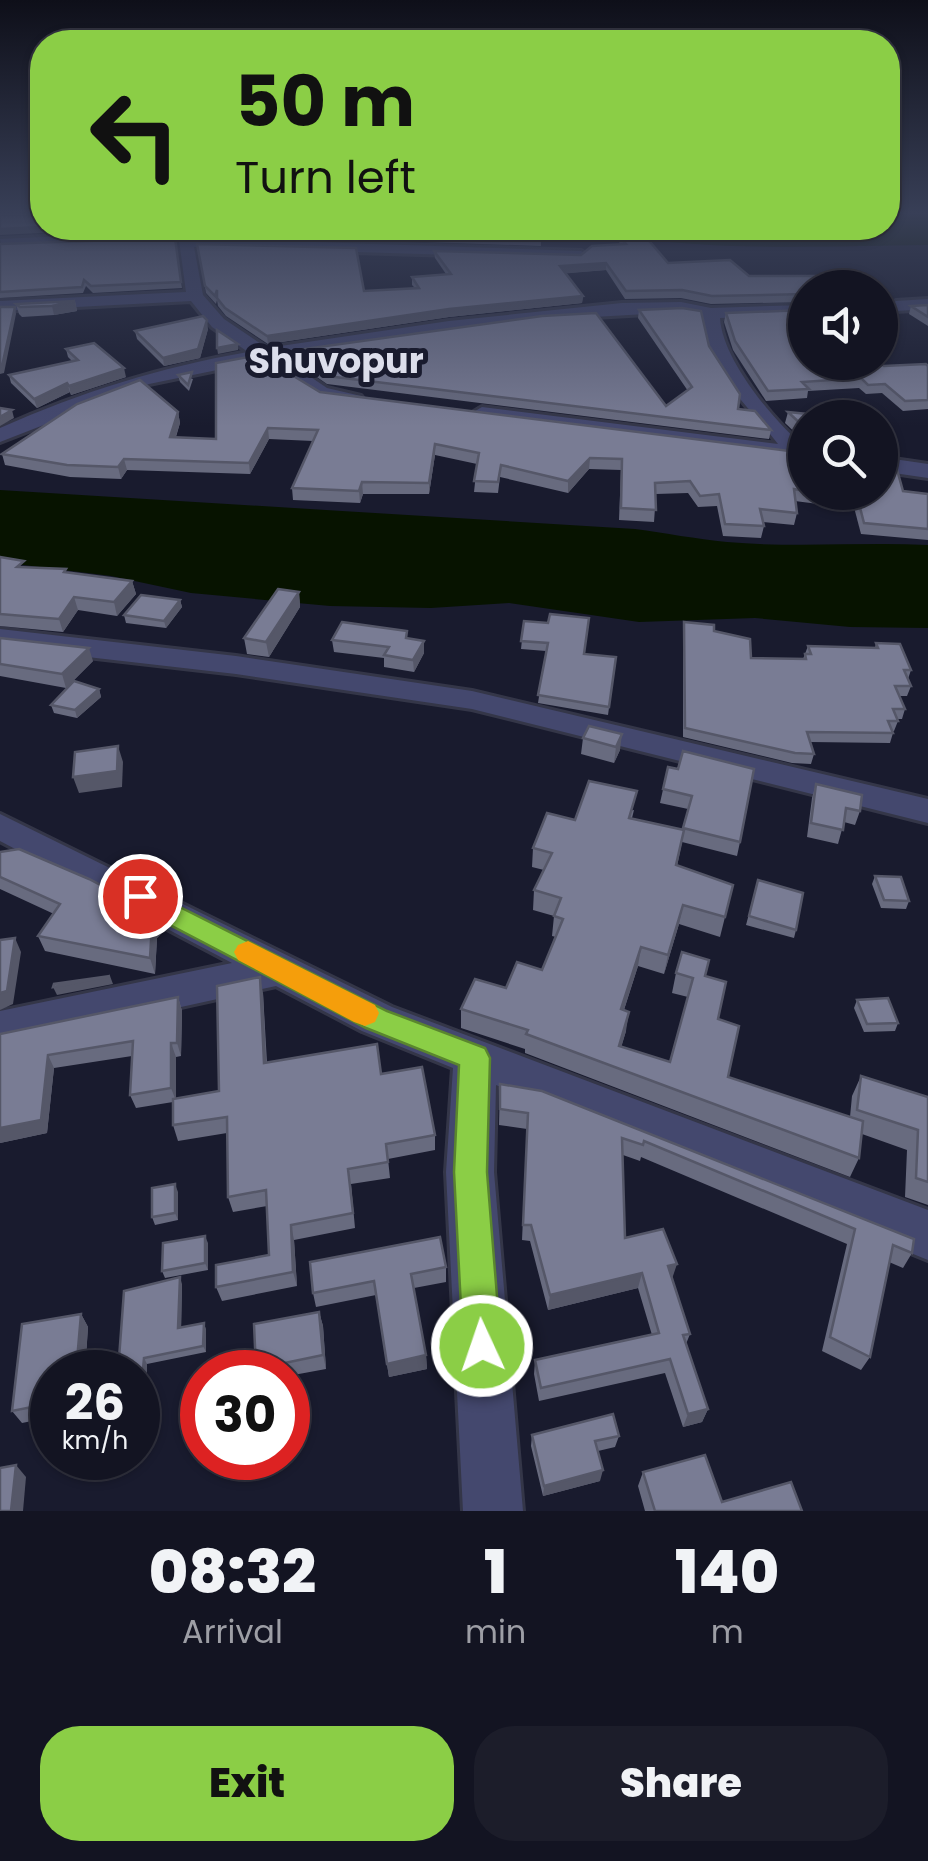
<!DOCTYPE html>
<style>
body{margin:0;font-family:Poppins,sans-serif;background:#1c1d2a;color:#f1f3f6;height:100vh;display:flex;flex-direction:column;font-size:38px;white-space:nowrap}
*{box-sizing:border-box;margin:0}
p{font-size:32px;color:#9d9ea5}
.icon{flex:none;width:55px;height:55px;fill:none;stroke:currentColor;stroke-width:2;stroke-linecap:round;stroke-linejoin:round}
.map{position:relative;height:1511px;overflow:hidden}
.details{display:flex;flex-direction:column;background:#131422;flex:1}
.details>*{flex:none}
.banner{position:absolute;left:30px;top:30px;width:870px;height:210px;border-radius:40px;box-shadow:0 2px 8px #0004,0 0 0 2px #323340;background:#8bce46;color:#111;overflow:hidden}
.tools{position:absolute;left:788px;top:270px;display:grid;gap:20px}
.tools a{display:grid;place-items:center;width:110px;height:110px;border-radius:50%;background:#131422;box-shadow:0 2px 8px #0004,0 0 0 2px #323340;font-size:50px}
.speed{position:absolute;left:30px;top:1350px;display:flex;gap:20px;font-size:50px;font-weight:700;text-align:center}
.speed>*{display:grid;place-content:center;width:130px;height:130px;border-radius:50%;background:#131422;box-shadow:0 2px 8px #0004,0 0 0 2px #323340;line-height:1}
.speed small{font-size:25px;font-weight:400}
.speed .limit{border:15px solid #d22;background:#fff;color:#111}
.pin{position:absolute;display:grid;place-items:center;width:85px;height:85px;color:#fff;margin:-42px;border:5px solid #fff;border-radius:50%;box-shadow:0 2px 10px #0007}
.me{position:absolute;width:110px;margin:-55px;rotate:357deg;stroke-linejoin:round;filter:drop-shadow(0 0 8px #0008)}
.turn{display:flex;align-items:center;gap:35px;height:210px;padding:0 40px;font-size:45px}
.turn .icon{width:130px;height:130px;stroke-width:2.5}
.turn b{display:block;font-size:70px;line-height:85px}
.eta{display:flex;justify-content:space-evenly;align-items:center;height:170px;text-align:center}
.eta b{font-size:60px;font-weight:800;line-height:70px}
.primary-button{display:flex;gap:20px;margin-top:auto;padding:20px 40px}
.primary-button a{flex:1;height:115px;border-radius:40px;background:#8bce46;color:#111;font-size:40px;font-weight:800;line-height:115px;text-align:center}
.primary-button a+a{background:#1c1d2a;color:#f1f3f6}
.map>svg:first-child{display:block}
.water{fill:#071300}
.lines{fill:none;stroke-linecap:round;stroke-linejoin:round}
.minor-casing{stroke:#343648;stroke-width:6}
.minor{fill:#44486e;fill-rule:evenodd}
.wall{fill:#686b7f}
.shaded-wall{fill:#555768}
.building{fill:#797c94;stroke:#555768;stroke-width:2.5}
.route{fill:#8bce46;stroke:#5a862e;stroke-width:2.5}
.slow{fill:#f59e0b}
.labels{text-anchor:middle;stroke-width:10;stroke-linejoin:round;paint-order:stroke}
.far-district-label{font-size:35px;font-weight:bold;fill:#dcdeeb;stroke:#191b2e}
</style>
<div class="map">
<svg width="928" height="1511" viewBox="0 0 928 1511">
<rect width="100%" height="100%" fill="#191b2e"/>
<g class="water">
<path d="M888 215H928V245C820 246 690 254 585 228H888Z"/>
<path d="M0 490 635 529C665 533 696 539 727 542 794 548 861 542 928 545V628L850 627 755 618 639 622 509 603 431 608 330 606 191 593 111 576 0 562Z"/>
</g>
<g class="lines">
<g class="minor-casing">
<g id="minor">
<path d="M177 228H191L193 238 581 251 588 255 581 259 194 247 203 295 224 319 267 348 449 321 622 303 681 302 711 308 805 305V315L720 318C722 359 774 422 805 447V461L482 419 472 413 482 407 778 444C748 405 704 369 703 316L681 312 541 320 281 357 327 388 361 396 364 400 354 406 314 397 261 361 149 384 0 442V428C81 392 161 367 248 352L212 327 191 301 0 311V301L186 292 179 240 2 247 0 239 177 231Z"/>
<polygon points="928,299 928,309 896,311 888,306 896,301"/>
<polygon points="880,457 928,464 928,478 880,471"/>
<polygon points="0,629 236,656 472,691 928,799 928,823 472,709 236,674 0,647"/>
<polygon points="0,814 392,1007 928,1210 928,1260 496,1085 494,1172 523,1511 463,1511 446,1172 453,1068 362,1031 276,986 0,1047 0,1011 232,963 0,841"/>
</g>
</g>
<use href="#minor" class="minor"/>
</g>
<g class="wall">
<polygon points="193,228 528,228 541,240 541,246 196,234"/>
<polygon points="620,237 668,263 749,276 805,288 805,302 711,304 681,298 625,299 606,270 566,273 583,296 582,303 449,317 268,344 226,316 218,306 217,300 216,304 206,293 197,244 364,291 415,288 412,285 412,277 446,274 435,258 434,251 581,255 619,245"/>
<polygon points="175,238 182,288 93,293 86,286 83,293 0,298 0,244"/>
<polygon points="75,301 77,311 54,315 22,317 19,314 16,304"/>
<polygon points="928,305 928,326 909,314 911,306"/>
<polygon points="639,310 709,346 738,409 771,430 769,439 327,384 291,359 290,351 666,406 688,391 638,318"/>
<polygon points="726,313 884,366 928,366 928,409 903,411 882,393 866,394 859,388 808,391 807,398 766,401 733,350 724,322"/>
<polygon points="208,329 200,358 164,366 137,339 135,331"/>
<polygon points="66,349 126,377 71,395 70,392 37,408 11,383 9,375 72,361 68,357"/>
<polygon points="178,375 193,379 189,391 180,382"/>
<polygon points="320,392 805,453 805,492 820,493 818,504 795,501 797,513 794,525 763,522 764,526 761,538 723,536 717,506 698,507 688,493 656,494 654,522 619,520 621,470 589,469 568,493 500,477 498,493 474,492 477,464 435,455 429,494 363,494 360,503 293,500 292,488 313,441 269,439 250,474 127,470 121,479 70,477 5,465 2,454 178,412 180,423 176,437 216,439"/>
<polygon points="788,412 805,418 805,442 785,423"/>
<polygon points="880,423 889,444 886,454 880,454"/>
<polygon points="903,491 928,494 928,540 861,534 850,492"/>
<polygon points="0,557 26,568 132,581 136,594 117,616 78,610 63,632 0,626"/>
<polygon points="299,592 300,607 269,657 247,654 244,638"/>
<polygon points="180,600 182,607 166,628 126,623 124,615"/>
<polygon points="524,621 585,654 616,657 608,715 538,703 546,651 521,649"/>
<polygon points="684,622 714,631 751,658 803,659 808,646 875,648 876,643 911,670 908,679 911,686 907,696 899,696 905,709 902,719 897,719 898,721 894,731 892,731 893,733 890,743 810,742 814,754 811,764 792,763 683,737 683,631"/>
<polygon points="0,638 93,661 66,688 0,676"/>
<polygon points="407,638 424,641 424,653 414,672 384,667 384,658 334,652 332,640"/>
<polygon points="99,689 101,697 77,718 54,713 51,705"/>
<polygon points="589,726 620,750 614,763 581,754 583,738"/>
<polygon points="668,767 740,842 737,856 682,842 677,866 733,885 720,937 679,924 664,974 638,966 624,1010 626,1031 621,1047 670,1062 688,997 672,993 676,973 705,977 718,1019 728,1077 850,1117 852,1096 861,1076 928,1097 928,1205 905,1197 907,1150 862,1134 859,1158 850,1177 525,1053 525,1049 461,1028 461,1009 542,970 556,937 552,936 554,916 533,910 534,890 544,870 532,867 533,848 575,820 634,810 632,818 683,830 688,809 660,803"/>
<polygon points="816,784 860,811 855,825 844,822 838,844 807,837 812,798"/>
<polygon points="0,852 164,931 157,938 155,974 45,951 38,936 54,914 0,889"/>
<polygon points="875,876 909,901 906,909 881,908 872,884"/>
<polygon points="758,880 796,930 794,938 746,925"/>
<polygon points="263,993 267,1063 381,1074 435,1135 435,1150 388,1159 390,1178 351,1184 355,1228 294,1240 297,1286 222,1301 216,1287 269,1255 267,1206 233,1212 228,1197 227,1133 178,1141 173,1125 173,1102 136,1108 130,1095 132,1056 54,1068 47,1133 0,1143 0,1034 178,997 182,1011 181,1056 176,1057 176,1099 219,1091"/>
<polygon points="857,1000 898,1023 895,1031 864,1032 854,1008"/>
<polygon points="500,1084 542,1091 912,1253 903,1268 889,1262 870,1357 861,1370 822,1351 847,1244 641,1157 640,1161 623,1155 625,1238 672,1279 690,1334 686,1344 708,1409 702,1422 683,1427 665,1373 539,1401 534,1374 535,1360 652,1335 638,1288 548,1310 530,1241 522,1240 527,1129 499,1125"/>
<polygon points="178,1192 178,1220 155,1225 152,1217"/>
<polygon points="208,1243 208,1270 165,1278 162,1271"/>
<polygon points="446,1267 446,1282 414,1288 426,1355 427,1369 389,1377 376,1295 316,1307 313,1293"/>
<polygon points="182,1284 181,1328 204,1323 206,1330 206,1352 147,1364 147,1376 142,1377 141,1419 138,1420 138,1372 118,1372"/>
<polygon points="319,1312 323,1326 326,1369 288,1376 288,1372 257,1372 256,1369"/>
<polygon points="81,1314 88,1327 85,1372 52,1372 52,1417 22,1423 12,1411"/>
<polygon points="532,1435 619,1436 615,1447 598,1451 600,1481 543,1496 531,1446"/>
<polygon points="643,1472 722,1502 802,1511 645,1511 638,1486"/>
</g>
<g class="shaded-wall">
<polygon points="42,228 135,228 0,235 0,229"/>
<polygon points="606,263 606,270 560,274 560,266"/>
<polygon points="583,296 582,303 449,317 268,344 267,336 449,309"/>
<polygon points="75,301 77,311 54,315 52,306"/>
<polygon points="15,307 16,314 4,373 0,374 0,366"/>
<polygon points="207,320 208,329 200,358 164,366 163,358"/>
<polygon points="238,344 238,350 218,354 217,348"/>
<polygon points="124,368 126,377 71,395 69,386"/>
<polygon points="67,383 70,392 37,408 34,399"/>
<polygon points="12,410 14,418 0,426 0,417"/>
<polygon points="178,412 180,423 172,448 170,437"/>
<polygon points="268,428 269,439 250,474 249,463"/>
<polygon points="435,444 435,455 429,494 429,483"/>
<polygon points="590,458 589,469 568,493 568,481"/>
<polygon points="124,459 127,470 121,479 118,467"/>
<polygon points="362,482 363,494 360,503 359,491"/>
<polygon points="132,581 136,594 117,616 114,602"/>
<polygon points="299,592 300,607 269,657 266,642"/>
<polygon points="74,597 78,610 63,632 59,619"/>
<polygon points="180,600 182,607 166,628 164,621"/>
<polygon points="424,641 424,653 414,672 413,660"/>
<polygon points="89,648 93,661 66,688 62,674"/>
<polygon points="99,689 101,697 77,718 75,710"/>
<polygon points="622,734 620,750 614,763 616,747"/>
<polygon points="118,746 123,762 122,787 79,793 73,777"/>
<polygon points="683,905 679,924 664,974 668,955"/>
<polygon points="159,916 164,931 157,938 155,974 150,958 152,923"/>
<polygon points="15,938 21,952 13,1004 0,1010 0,993"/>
<polygon points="641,947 638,966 618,1028 621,1009"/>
<polygon points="110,976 113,984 57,995 53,987"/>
<polygon points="260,977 263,993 267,1079 264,1063"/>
<polygon points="178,997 182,1011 181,1056 177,1043"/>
<polygon points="629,1012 626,1031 616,1065 619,1046"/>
<polygon points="171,1043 176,1057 176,1101 171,1088"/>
<polygon points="48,1055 54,1068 47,1133 0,1143 0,1128"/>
<polygon points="175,1184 178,1192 178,1220 175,1213"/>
<polygon points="291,1225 294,1240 297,1286 293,1272"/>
<polygon points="205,1236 208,1243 208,1270 205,1263"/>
<polygon points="677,1264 672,1279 668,1266"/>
<polygon points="642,1273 638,1288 548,1310 550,1295"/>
<polygon points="180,1277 182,1284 181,1335 178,1328"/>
<polygon points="319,1312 323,1326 326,1369 323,1355"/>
<polygon points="81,1314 88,1327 85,1372 76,1372"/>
<polygon points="204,1323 206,1330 206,1352 203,1346"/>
<polygon points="426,1355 427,1369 389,1377 387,1364"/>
<polygon points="144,1358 147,1364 147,1376 143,1369"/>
<polygon points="138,1370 142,1377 141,1419 138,1413"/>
<polygon points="708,1409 702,1422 683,1427 688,1414"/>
<polygon points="16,1465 26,1477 23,1511 11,1511"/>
<polygon points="603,1470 600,1481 543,1496 544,1486"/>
</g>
<g class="building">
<polygon points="0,215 42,215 42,227 0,229"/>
<polygon points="195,228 528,228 541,240"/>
<polygon points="645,236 668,263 730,260 749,276 820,276 836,288 805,288 805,294 712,296 682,290 626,291 606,263 560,266 583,296 449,309 267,336 225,308 217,298 217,290 215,296 205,286 197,244 356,248 364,291 419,288 412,277 451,274 434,251 581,255 592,246 626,244 620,237"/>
<polygon points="175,238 181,282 91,286 84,280 82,287 0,292 0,244"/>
<polygon points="75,301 52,306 20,307 16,304"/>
<polygon points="928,305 928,317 911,306"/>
<polygon points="0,307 15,307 2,366 0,366"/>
<polygon points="682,308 701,311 709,346 740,394 738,409 755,411 771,430 327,376 290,351 542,316 596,313 666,406 692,387 639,310"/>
<polygon points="805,310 805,362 879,362 884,366 926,364 928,366 928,400 905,401 885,384 868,385 861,378 802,382 809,389 768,391 735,341 726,313"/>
<polygon points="203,316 207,320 198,349 163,358 135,331"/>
<polygon points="217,330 238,344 217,348"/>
<polygon points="94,343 124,368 69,386 67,383 34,399 9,375 78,360 66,349"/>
<polygon points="259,355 320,392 805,453 805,491 794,489 797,513 760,509 764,526 725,524 719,494 700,496 690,481 655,483 656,510 621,508 622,459 590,458 568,481 501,465 498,482 474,481 479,453 435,444 429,483 362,482 359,491 292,488 318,430 268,428 249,463 124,459 118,467 67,465 2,454 77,404 140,380 178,412 170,437 216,439 216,363"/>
<polygon points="192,372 188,385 178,375"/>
<polygon points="0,408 12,410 0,417"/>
<polygon points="788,412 827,416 827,418 805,418 805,428"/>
<polygon points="880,423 883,423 889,444 880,444 880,448"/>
<polygon points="880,461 896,466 903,491 928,494 928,529 864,523 856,492 880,492"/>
<polygon points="0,557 24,561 17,567 66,569 64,572 132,581 114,602 74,597 59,619 0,614"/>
<polygon points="278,589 299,592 266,642 244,638"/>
<polygon points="141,595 180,600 164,621 124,615"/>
<polygon points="550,614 589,618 584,654 616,657 609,707 538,695 548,643 521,641 524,621 548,623"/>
<polygon points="342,622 407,631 406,638 424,641 413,660 384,655 389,647 332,640"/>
<polygon points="684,622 714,625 714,631 750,639 751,658 806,659 805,654 811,654 808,646 878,648 876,643 900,644 911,670 904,670 911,686 895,686 905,709 893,709 898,721 888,721 893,733 807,732 814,754 795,753 685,728"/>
<polygon points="0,638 89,648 62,674 0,664"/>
<polygon points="74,681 99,689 75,710 51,705"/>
<polygon points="589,726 622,734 616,747 583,738"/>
<polygon points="118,746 117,771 73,777 75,752"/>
<polygon points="683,751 754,769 740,842 683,828 692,796 663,789 668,767 678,769"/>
<polygon points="589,781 637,791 629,818 684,830 676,865 733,885 725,917 683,905 668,955 641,947 621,1009 629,1012 619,1046 670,1062 693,978 676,973 682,952 709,960 705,976 726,982 718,1019 739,1026 728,1077 863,1121 859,1158 526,1034 528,1030 461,1009 475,979 506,988 517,962 542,970 563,919 554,916 561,898 534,890 552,853 533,848 547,813 575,820"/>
<polygon points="816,784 862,795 860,811 846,808 843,830 811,823"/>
<polygon points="19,849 89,879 159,916 152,923 150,958 38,936 60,904 0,877 0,852"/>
<polygon points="875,876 901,877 909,901 884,900"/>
<polygon points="758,880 803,893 796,930 749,916"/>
<polygon points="15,938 7,991 0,993 0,940"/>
<polygon points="110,976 53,987 54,984"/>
<polygon points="260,977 264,1063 377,1044 381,1074 422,1067 435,1135 386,1144 388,1162 348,1169 353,1213 291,1225 293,1272 216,1287 216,1265 269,1255 266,1190 228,1197 227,1117 173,1125 173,1099 219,1091 217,986"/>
<polygon points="178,997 177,1043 171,1043 171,1088 130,1095 133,1041 48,1055 41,1120 0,1128 0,1034"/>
<polygon points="888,998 898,1023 867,1024 857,1000"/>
<polygon points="861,1076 928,1097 928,1182 916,1178 918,1130 857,1110"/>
<polygon points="500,1084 542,1091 914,1239 912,1253 893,1245 870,1357 830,1337 855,1229 644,1141 643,1145 622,1138 625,1238 663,1229 677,1264 668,1266 690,1334 683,1335 708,1409 688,1414 670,1359 541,1388 535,1360 659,1333 642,1273 550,1295 531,1225 523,1225 528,1113 500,1109"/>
<polygon points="175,1184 175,1213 152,1217 152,1188"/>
<polygon points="205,1236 205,1263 162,1271 163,1243"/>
<polygon points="440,1237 446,1267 411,1274 426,1355 387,1364 374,1281 313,1293 310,1262"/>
<polygon points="180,1277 178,1328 204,1323 203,1346 144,1358 143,1369 138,1370 138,1405 138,1372 118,1372 124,1291"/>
<polygon points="319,1312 323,1355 256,1369 254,1324"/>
<polygon points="81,1314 76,1372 52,1372 52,1403 12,1411 22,1324"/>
<polygon points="613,1414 619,1436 595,1441 603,1470 544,1486 532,1435"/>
<polygon points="705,1455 722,1502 791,1482 802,1511 655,1511 643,1472"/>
<polygon points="16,1465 11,1511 0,1511 0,1468"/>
</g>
<linearGradient id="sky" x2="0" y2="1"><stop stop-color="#0e0f19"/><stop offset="0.5" stop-color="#383f57"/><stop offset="1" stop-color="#383f57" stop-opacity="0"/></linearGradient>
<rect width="928" height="426" fill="url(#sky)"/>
<polygon class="route" points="140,887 387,1011 485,1048 490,1058 487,1172 501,1346 495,1359 482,1364 469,1359 463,1346 454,1172 459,1065 366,1028 130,904 127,896 130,889"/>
<polygon class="slow" points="248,941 375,1005 379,1013 375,1022 365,1026 354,1022 238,960 234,952 238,945"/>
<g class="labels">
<g class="far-district-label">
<text x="336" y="373">Shuvopur</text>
</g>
</g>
</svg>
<div class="tools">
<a><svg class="icon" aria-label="sound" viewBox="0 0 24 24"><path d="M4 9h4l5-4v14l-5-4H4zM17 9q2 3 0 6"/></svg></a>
<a><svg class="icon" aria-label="search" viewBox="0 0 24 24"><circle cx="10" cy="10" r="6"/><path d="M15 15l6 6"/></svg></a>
</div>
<div class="speed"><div>26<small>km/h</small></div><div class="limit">30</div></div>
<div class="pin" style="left:140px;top:896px;background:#d93025"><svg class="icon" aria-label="arrive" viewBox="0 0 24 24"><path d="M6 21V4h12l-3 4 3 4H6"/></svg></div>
<svg class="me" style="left:482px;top:1346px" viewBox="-20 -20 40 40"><circle r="17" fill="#8bce46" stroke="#fff" stroke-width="3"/><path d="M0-11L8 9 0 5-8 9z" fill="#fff"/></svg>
<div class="banner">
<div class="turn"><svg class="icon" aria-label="left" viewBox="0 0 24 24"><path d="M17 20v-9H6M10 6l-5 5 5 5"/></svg><div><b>50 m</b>Turn left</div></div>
</div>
</div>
<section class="details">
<div class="eta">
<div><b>08:32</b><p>Arrival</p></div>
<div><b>1</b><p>min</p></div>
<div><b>140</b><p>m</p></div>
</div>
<div class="primary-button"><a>Exit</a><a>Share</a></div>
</section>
